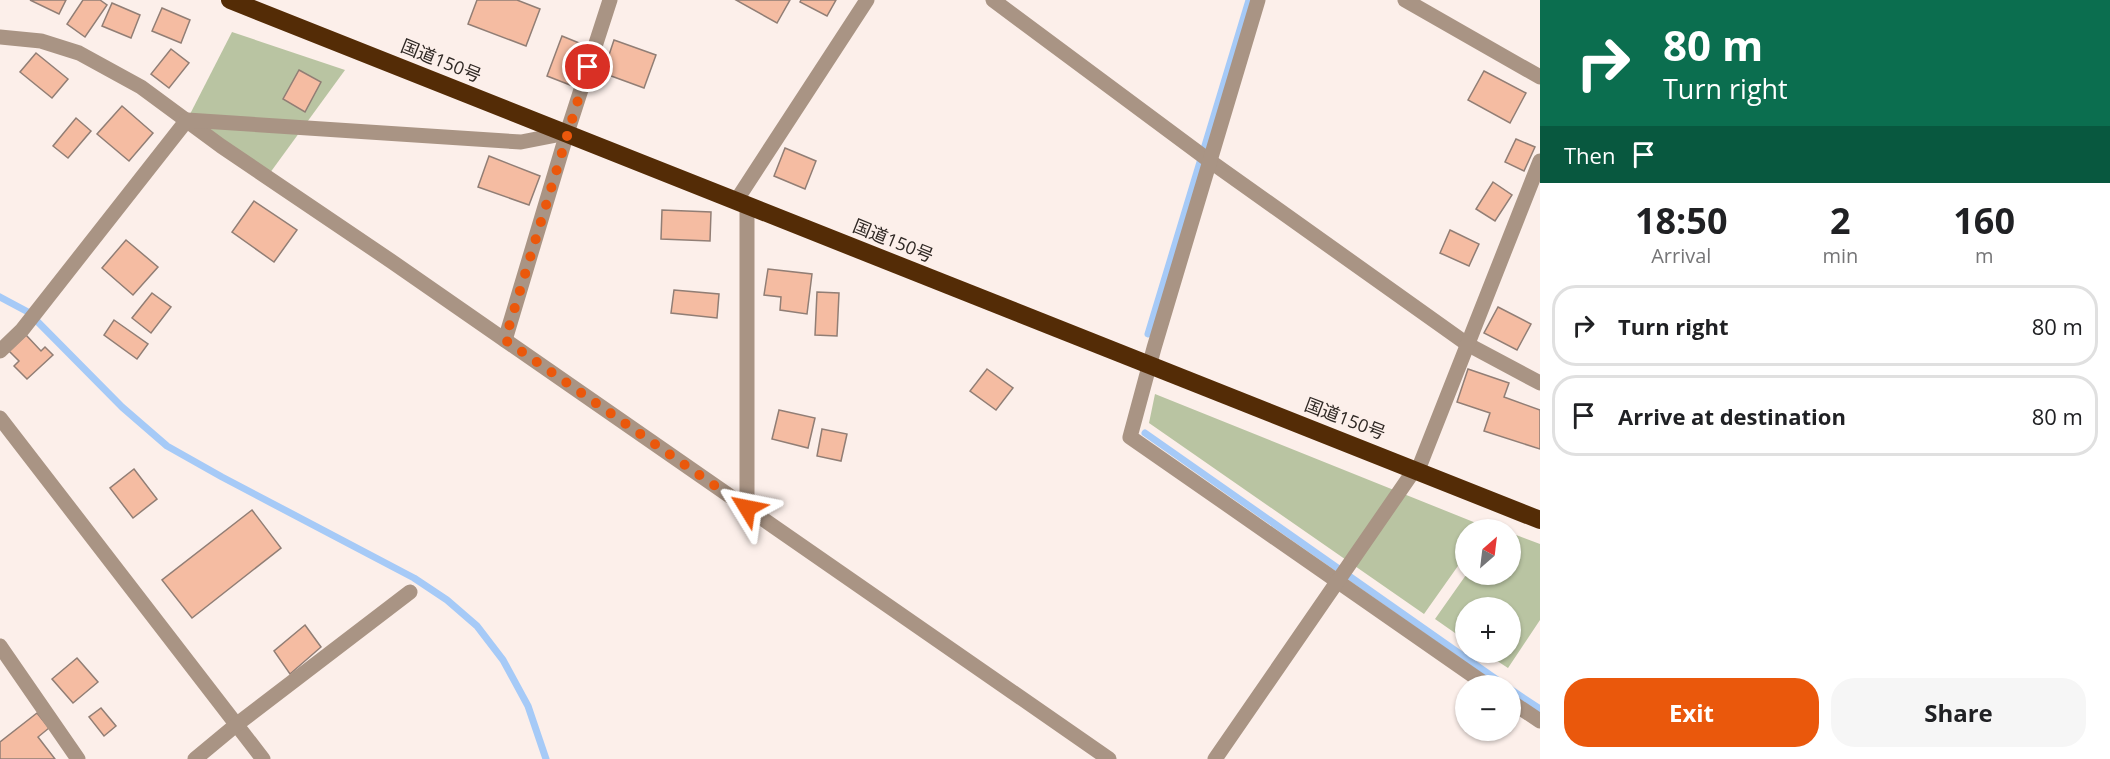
<!DOCTYPE html>
<meta charset="utf-8">
<style>
body{margin:0;font-family:"Open Sans","Noto Sans JP",sans-serif;background:#f6f6f6;color:#202124;height:100vh;display:flex;flex-direction:column;font-size:22px;white-space:nowrap}
*{box-sizing:border-box;margin:0}
p{font-size:20px;color:#757577}
.icon{flex:none;width:33px;height:33px;fill:none;stroke:currentColor;stroke-width:2;stroke-linecap:round;stroke-linejoin:round}
.map{position:relative;flex:1;overflow:hidden}
.drawer{display:flex;flex-direction:column;background:#fff;width:570px}
.drawer>*{flex:none}
.banner{background:#0b6e4f;color:#fff;overflow:hidden}
.needle{width:39px;rotate:28deg}
.tools{position:absolute;left:1455px;top:519px;display:grid;gap:12px}
.tools a{display:grid;place-items:center;width:66px;height:66px;border-radius:50%;background:#fff;box-shadow:0 2px 4px #0004;font-size:30px}
.pin{position:absolute;display:grid;place-items:center;width:51px;height:51px;color:#fff;margin:-26px;border:3px solid #fff;border-radius:50%;box-shadow:0 2px 6px #0007}
.me{position:absolute;width:66px;margin:-33px;rotate:305deg;stroke-linejoin:round;filter:drop-shadow(0 0 4px #0008)}
.turn{display:flex;align-items:center;gap:21px;height:126px;padding:0 24px;font-size:27px}
.turn .icon{width:78px;height:78px;stroke-width:2.5}
.turn b{display:block;font-size:42px;line-height:51px}
.then{display:flex;align-items:center;height:57px;padding:0 24px;background:#0003;gap:12px;font-size:22px}
.eta{display:flex;justify-content:space-evenly;align-items:center;height:102px;text-align:center}
.eta b{font-size:36px;font-weight:700;line-height:42px}
.cta{display:flex;gap:12px;margin-top:auto;padding:12px 24px}
.cta a{flex:1;height:69px;border-radius:24px;background:#ea580c;color:#fff;font-size:24px;font-weight:700;line-height:69px;text-align:center}
.cta a+a{background:#f6f6f6;color:#202124}
ul{padding:0;list-style:none}
li{display:flex;align-items:center;gap:18px;height:81px;margin:0 12px 9px;padding:0 12px;border:3px solid #e0e0e0;border-radius:24px}
li div{flex:1}
li b{display:block;font-size:22px}
li em{font-style:normal}
main{display:flex;flex:1;min-height:0}
.map>svg:first-child{display:block}
.green{fill:#b9c4a2}
.lines{fill:none;stroke-linecap:round;stroke-linejoin:round}
.stream{stroke:#a6caf7;stroke-width:7}
.building{fill:#f5bca2;stroke:#917e75;stroke-width:1.5}
.minor{stroke:#a99484;stroke-width:15}
.highway{stroke:#542c06;stroke-width:18}
.route{stroke:#ea580c;stroke-width:10;stroke-dasharray:0 18}
.labels{text-anchor:middle;stroke-width:5;stroke-linejoin:round;paint-order:stroke}
.street-label{font-size:18px;fill:#2f2824;stroke:#fcefea}
</style>
<main>
<div class="map">
<svg width="1540" height="759" viewBox="0 0 1540 759">
<rect width="100%" height="100%" fill="#fcefea"/>
<g class="green">
<polygon points="232,32 345,70 267,177 187,120"/>
<polygon points="1155,394 1486,527 1485,529 1466,530 1465,556 1424,614 1149,423"/>
<polygon points="1511,533 1540,544 1540,620 1508,668 1485,653 1510,652 1510,608 1466,608 1465,640 1435,619 1466,575 1510,574"/>
</g>
<g class="lines">
<g class="stream">
<polyline points="0,297 28,312 122,407 167,446 222,477 414,578 447,600 477,626 503,660 528,706 546,759"/>
<polyline points="1148,334 1249,0"/>
<polyline points="1145,433 1506,686"/>
<polyline points="1510,689 1540,709"/>
</g>
</g>
<g class="building">
<polygon points="30,0 66,0 59,14"/>
<polygon points="83,0 100,0 107,5 85,37 67,24"/>
<polygon points="477,0 517,0 540,9 526,46 468,24"/>
<polygon points="736,0 790,0 777,23"/>
<polygon points="801,0 836,0 827,16 800,2"/>
<polygon points="112,3 140,15 131,38 102,26"/>
<polygon points="162,8 190,20 181,43 152,31"/>
<polygon points="562,36 584,45 570,85 547,76"/>
<polygon points="614,40 656,55 644,88 603,73"/>
<polygon points="171,49 189,63 169,88 151,74"/>
<polygon points="36,53 68,79 52,98 20,72"/>
<polygon points="299,70 321,82 305,112 283,99"/>
<polygon points="1484,71 1526,93 1510,123 1468,100"/>
<polygon points="122,106 153,133 129,161 97,134"/>
<polygon points="76,118 91,131 68,158 53,146"/>
<polygon points="1516,139 1535,147 1524,171 1505,162"/>
<polygon points="785,148 816,161 805,189 774,176"/>
<polygon points="489,156 540,176 529,205 478,187"/>
<polygon points="1493,182 1512,195 1495,221 1476,209"/>
<polygon points="254,201 297,230 274,262 232,232"/>
<polygon points="662,210 711,212 710,241 661,239"/>
<polygon points="1450,230 1479,244 1469,266 1440,253"/>
<polygon points="126,240 158,267 133,295 102,268"/>
<polygon points="768,269 812,274 807,314 780,310 781,297 764,295"/>
<polygon points="674,290 719,294 717,318 671,313"/>
<polygon points="817,292 839,293 837,336 815,335"/>
<polygon points="152,293 171,307 151,333 132,318"/>
<polygon points="1498,307 1531,324 1517,350 1484,333"/>
<polygon points="114,320 148,344 137,359 104,335"/>
<polygon points="26,335 41,351 45,347 53,355 27,379 14,366 19,361 9,351"/>
<polygon points="987,369 1013,388 996,410 970,391"/>
<polygon points="1468,369 1509,383 1504,397 1540,410 1540,449 1484,431 1490,413 1457,402"/>
<polygon points="779,410 815,418 808,448 772,439"/>
<polygon points="822,429 847,434 841,461 817,456"/>
<polygon points="134,469 157,499 133,518 110,488"/>
<polygon points="252,510 281,548 192,618 162,580"/>
<polygon points="305,625 321,647 290,674 274,651"/>
<polygon points="77,658 98,682 73,703 52,679"/>
<polygon points="101,708 116,726 104,736 89,717"/>
<polygon points="37,713 49,728 38,737 55,759 0,759 0,742"/>
</g>
<g class="lines">
<g class="minor">
<polyline points="993,0 1207,159 1467,344 1540,383"/>
<polyline points="1258,0 1154,348 1130,437 1488,686"/>
<polyline points="1405,0 1540,77"/>
<polyline points="0,37 41,41 79,53 141,87 221,146 391,261 1109,759"/>
<polyline points="736,201 867,0"/>
<polyline points="505,340 567,133 610,0"/>
<polyline points="0,351 22,330 187,120 521,142 567,133"/>
<polyline points="0,418 263,759"/>
<polyline points="1418,470 1540,161"/>
<polyline points="747,508 747,206"/>
<polyline points="0,646 78,759"/>
<polyline points="1510,701 1540,721"/>
<polyline points="195,759 236,725 410,592"/>
<polyline points="1215,759 1415,469"/>
</g>
<polyline class="highway" points="230,0 1540,520"/>
</g>
<g class="lines">
<polyline class="route" points="588,67 505,340 747,508"/>
</g>
<g class="labels">
<g class="street-label">
<text transform="translate(441 61) rotate(22)" y="6">国道150号</text>
<text transform="translate(893 241) rotate(22)" y="6">国道150号</text>
<text transform="translate(1345 419) rotate(21)" y="6">国道150号</text>
</g>
</g>
</svg>
<div class="tools">
<a><svg class="needle" viewBox="-14 -14 28 28"><path d="M0-13l5 13h-10z" fill="#e53935"/><path d="M0 13l5-13h-10z" fill="#757577"/></svg></a>
<a>+</a>
<a>−</a>
</div>
<div class="pin" style="left:588px;top:67px;background:#d93025"><svg class="icon" aria-label="arrive" viewBox="0 0 24 24"><path d="M6 21V4h12l-3 4 3 4H6"/></svg></div>
<svg class="me" style="left:747px;top:508px" viewBox="-20 -20 40 40"><path d="M0-17L14 15 0 8-14 15z" fill="#ea580c" stroke="#fff" stroke-width="4"/></svg>
</div>
<section class="drawer">
<div class="banner">
<div class="turn"><svg class="icon" aria-label="right" viewBox="0 0 24 24"><path d="M7 20v-9h11M14 6l5 5-5 5"/></svg><div><b>80 m</b>Turn right</div></div>
<div class="then">Then<svg class="icon" aria-label="arrive" viewBox="0 0 24 24"><path d="M6 21V4h12l-3 4 3 4H6"/></svg></div>
</div>
<div class="eta">
<div><b>18:50</b><p>Arrival</p></div>
<div><b>2</b><p>min</p></div>
<div><b>160</b><p>m</p></div>
</div>
<ul>
<li><svg class="icon" aria-label="right" viewBox="0 0 24 24"><path d="M7 20v-9h11M14 6l5 5-5 5"/></svg><div><b>Turn right</b></div><em>80 m</em></li>
<li><svg class="icon" aria-label="arrive" viewBox="0 0 24 24"><path d="M6 21V4h12l-3 4 3 4H6"/></svg><div><b>Arrive at destination</b></div><em>80 m</em></li>
</ul>
<div class="cta"><a>Exit</a><a>Share</a></div>
</section>
</main>
